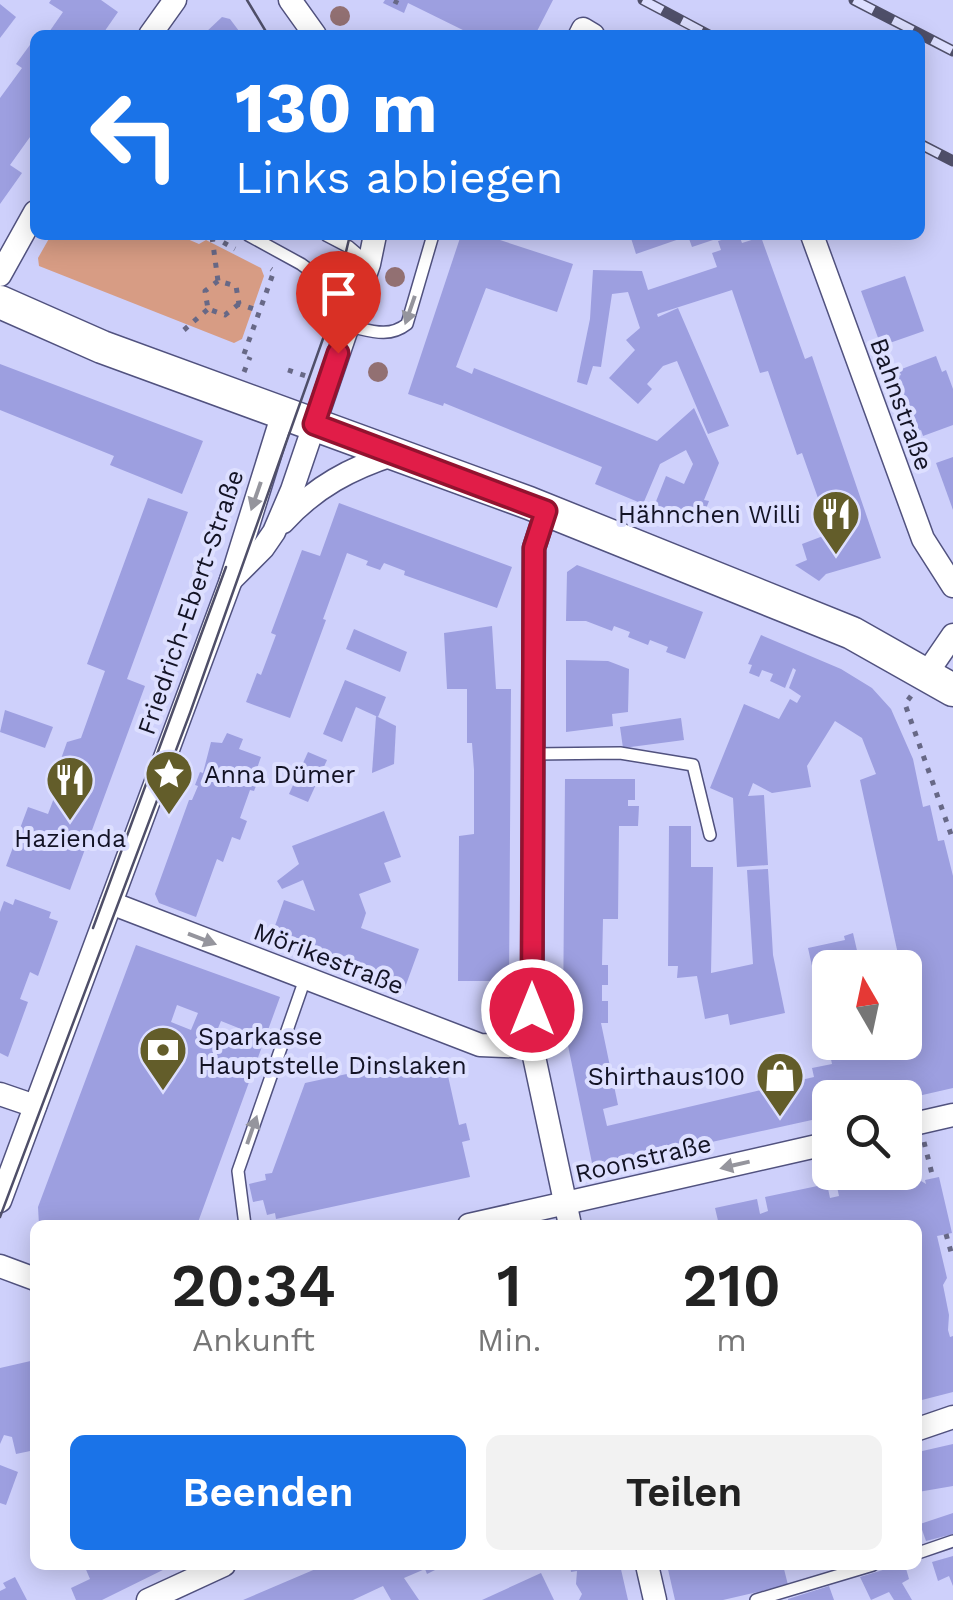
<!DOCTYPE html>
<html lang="de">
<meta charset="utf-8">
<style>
body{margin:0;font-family:"Work Sans",sans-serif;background:#f2f2f2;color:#222;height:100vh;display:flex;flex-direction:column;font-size:38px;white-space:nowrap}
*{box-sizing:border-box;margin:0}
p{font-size:32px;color:#767676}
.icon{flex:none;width:55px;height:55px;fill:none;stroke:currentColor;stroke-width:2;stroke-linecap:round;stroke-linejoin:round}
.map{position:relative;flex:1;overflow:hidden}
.details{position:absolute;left:30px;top:1220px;width:892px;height:350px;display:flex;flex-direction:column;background:#fff;border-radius:15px;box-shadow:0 5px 25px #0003}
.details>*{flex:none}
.guide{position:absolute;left:30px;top:30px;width:895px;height:210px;border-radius:15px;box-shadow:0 5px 25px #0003;background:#1a73e8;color:#fff;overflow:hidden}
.needle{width:65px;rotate:351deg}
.fabs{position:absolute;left:812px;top:950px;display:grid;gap:20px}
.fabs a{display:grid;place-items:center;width:110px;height:110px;border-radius:15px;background:#fff;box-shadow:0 5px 25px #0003;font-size:50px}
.pin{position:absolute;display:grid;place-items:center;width:85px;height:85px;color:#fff;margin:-102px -42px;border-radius:50% 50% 50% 0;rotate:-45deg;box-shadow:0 0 10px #0007}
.pin .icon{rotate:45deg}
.me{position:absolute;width:110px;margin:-55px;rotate:0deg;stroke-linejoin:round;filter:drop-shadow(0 0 8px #0008)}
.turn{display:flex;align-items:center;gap:35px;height:210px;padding:0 40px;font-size:45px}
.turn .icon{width:130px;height:130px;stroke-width:2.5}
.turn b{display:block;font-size:70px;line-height:85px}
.eta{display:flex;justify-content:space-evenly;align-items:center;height:170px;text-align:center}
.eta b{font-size:60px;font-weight:600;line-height:70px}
.cta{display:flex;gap:20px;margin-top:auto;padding:20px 40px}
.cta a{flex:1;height:115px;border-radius:15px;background:#1a73e8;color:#fff;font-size:40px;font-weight:600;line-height:115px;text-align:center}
.cta a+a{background:#f2f2f2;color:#222}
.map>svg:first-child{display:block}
.green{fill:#d79c84}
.building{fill:#9d9fe0;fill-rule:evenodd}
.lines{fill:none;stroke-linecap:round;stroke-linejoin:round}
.service-casing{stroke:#51527f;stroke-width:14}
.minor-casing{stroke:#51527f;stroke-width:25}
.secondary-casing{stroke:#51527f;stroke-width:35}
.path{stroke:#676886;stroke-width:5;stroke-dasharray:5 8;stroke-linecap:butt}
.service{stroke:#fff;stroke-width:11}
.minor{stroke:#fff;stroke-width:22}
.secondary{stroke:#fff;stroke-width:32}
.tram{stroke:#4f4f69;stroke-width:2.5}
.rail-casing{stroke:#4f4f69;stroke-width:11}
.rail{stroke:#dddfff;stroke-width:8;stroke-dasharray:22;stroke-linecap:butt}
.tree{fill:#927072}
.oneway{fill:#95959d}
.route-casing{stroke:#92132f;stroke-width:25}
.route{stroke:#e11d48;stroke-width:18}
.labels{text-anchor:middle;stroke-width:8;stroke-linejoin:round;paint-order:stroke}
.street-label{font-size:25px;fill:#131325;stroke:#dddfff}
.poi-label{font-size:25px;fill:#131325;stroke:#dddfff;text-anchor:end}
</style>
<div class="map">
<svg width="953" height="1600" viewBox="0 0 953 1600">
<rect width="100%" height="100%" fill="#ced0fb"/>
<polygon class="green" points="51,235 178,235 199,244 206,240 261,268 264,276 242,339 234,343 39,266 38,258"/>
<g class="building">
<polygon points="51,0 101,0 118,12 102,35 47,35 63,12 49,3"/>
<polygon points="385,0 553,0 535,35 473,35 408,3 404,13 383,3"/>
<polygon points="0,4 16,17 0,38"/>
<polygon points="222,17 230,19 242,35 203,35"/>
<polygon points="35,38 35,130 10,165 22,173 0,204 0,98 22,68 16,64"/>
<polygon points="461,235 502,235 500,240 573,264 557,312 486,288 456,367 472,374 474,368 657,441 694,408 719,463 704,500 709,501 702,519 697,516 693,525 653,509 666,476 684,484 693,464 686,450 660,464 643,504 595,484 602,467 444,403 443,406 408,394"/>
<polygon points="630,235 725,235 725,236 692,247 688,236 636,254"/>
<polygon points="739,235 742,243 761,237 805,359 812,356 881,558 826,574 819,581 795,565 807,560 802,544 831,533 830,528 836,526 827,498 819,501 802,453 797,455 768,371 760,373 732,290 657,314 658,317 678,308 729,426 708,434 677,361 663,366 647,384 652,389 638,404 609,378 635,350 626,340 640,328 628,292 612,294 601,367 593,366 587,385 577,382 590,319 593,270 642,271 648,290 717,267 712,253 721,250 718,241"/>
<polygon points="905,276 924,331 881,346 861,291"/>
<polygon points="936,356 942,372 946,370 953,389 953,425 923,436 921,430 913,433 893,378 901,375 899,370"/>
<polygon points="0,364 203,441 182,494 110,465 114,456 0,410"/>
<polygon points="953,457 953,510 936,463"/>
<polygon points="148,498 188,512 127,679 145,686 70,890 6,866 28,807 48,814 57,790 51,787 67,742 81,738 105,671 87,664"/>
<polygon points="339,503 512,567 497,608 404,575 405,571 384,563 380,570 366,565 368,561 347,553 323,619 326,620 290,718 246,702 257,673 261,675 276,635 271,633 302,550 320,556"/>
<polygon points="577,565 703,612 685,659 666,652 668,647 650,640 648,645 628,637 630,632 614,626 612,631 586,621 566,621 567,572"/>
<polygon points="492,626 496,689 511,689 509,981 458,981 459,836 474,834 474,770 472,743 467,743 467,689 447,689 444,633"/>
<polygon points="354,629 407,652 400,672 346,649"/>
<polygon points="761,635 841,669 872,688 891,709 913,759 923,807 930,805 938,841 944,840 953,876 953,1088 905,1099 830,1098 830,1116 593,1168 563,1021 565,779 635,779 635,800 628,800 628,806 639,806 638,826 619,826 618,919 603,919 602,965 608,965 608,985 602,985 602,1001 608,1001 608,1023 601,1023 618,1105 603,1109 607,1126 761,1090 758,1076 798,1067 801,1080 814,1077 812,1068 832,1064 829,1050 871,1042 873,1054 917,1045 905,987 905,968 901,968 860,780 876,774 862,738 835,721 807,766 811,787 772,793 753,783 748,796 764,795 768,865 737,867 733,798 710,788 744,704 779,719 790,699 797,703 801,696 789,688 796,670 793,668 785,688 770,681 773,674 762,670 759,677 749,673 752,665 748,664"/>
<polygon points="566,660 608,661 629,669 628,712 612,714 613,726 566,732"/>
<polygon points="345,680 386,697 378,717 356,707 342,742 323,734"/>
<polygon points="5,710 53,727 45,748 0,732"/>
<polygon points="376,716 396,726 394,764 372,773"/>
<polygon points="681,718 684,740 623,748 620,727"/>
<polygon points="227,733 243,739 239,749 261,757 255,774 260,776 254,791 250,790 240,818 247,821 240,840 232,837 223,862 217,859 196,917 159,903 155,894 189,800 192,800 198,786 195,785 200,772 203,773 211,742 222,743"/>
<polygon points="308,752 327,760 308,802 289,794"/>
<polygon points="384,811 401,857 384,863 391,882 359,894 366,913 361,928 419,949 403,993 269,943 284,900 315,911 303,880 282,889 277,881 299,864 292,846"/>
<polygon points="669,826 691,826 691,867 713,867 711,973 753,964 747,870 768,869 773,955 785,1013 730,1025 728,1014 705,1019 697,976 677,978 678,966 668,966"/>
<polygon points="15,899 51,912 49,918 58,921 38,976 30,972 20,999 28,1002 8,1057 0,1053 0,912 4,901 13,905"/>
<polygon points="853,933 861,968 830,968 830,1019 824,1020 808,948 845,940 844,936"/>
<path d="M136 945 280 997 197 1225H39L38 1207ZM177 1005 198 1013 191 1030 171 1022ZM221 1021 241 1029 234 1046 214 1038Z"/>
<polygon points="421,1058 446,1067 459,1125 466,1123 470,1140 462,1142 470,1177 276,1219 275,1213 267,1215 263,1200 253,1202 249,1184 266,1180 265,1174 272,1173 305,1083"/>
<polygon points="905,1171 926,1184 925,1180 939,1177 952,1233 937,1236 947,1278 943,1285 949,1315 948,1330 950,1337 953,1336 953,1392 918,1401 918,1225 719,1225 715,1208 757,1199 760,1214 768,1211 765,1197 827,1184 830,1198 839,1196 836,1182 887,1172 890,1185 898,1183 896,1172"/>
<polygon points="35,1360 35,1420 30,1421 35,1450 16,1454 12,1437 4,1435 0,1444 0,1368"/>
<polygon points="953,1444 953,1486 918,1492 918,1452"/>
<polygon points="0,1465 18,1472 6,1505 0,1503"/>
<polygon points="953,1513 953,1534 926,1541 920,1524"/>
<polygon points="953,1556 953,1586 949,1576 938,1581 932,1562"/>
<polygon points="84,1565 173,1565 102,1600 76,1600 71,1588 90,1579"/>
<polygon points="325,1565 445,1565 427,1574 425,1569 404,1578 419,1600 391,1600 383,1586 353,1600 243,1600"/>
<polygon points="570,1565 620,1565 628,1600 579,1600 582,1594 576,1584 577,1571 571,1572"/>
<polygon points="667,1565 783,1565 788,1585 723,1600 675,1600"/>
<polygon points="899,1565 905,1565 909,1579 902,1583 912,1600 894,1600 889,1592 871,1600 860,1577"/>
<polygon points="541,1573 554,1600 482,1600"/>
<polygon points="15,1577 27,1600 0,1600 0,1591 6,1588 3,1583"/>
<polygon points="829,1586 834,1600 788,1600 788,1599"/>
</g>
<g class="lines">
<g class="service-casing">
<g id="service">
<polyline points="248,235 301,264 354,303"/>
<polyline points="326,235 349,247 369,264"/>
<path d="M348 326C369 330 388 339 407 324L433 235"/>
<polyline points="533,754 620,753 693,765 710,835"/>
<polyline points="245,1225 238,1171 305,979"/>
<polyline points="918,1553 953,1541"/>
<polyline points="756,1600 873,1565"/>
</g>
</g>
<g class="minor-casing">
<g id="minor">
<polyline points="290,0 315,35"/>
<polyline points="150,35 175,0"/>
<polyline points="580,35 583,29 593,35"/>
<polyline points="812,235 923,539 953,586"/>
<polyline points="0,275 35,212"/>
<polyline points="546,511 534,548 532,1047 570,1225"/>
<path d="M283 522C315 487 351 468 395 454"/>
<polyline points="231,580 263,548 274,532 292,490 369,264 375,235"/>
<polyline points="927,673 953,635"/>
<polyline points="111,903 480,1045 532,1047"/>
<polyline points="0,1094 35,1106"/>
<polyline points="905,1126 953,1115"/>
<polyline points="0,1201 231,580 283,413"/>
<polyline points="469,1225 830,1143"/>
<polyline points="0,1266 35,1279"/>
<polyline points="918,1429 953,1417"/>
<polyline points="647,1565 655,1600"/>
<polyline points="148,1600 224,1565"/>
</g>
</g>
<g class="secondary-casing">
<polyline id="secondary" points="0,302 102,347 529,503 852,633 953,690"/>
</g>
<g class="path">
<polyline points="395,4 397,0"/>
<polyline points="212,236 235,249"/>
<polyline points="212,237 218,281 236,286 239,304 260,311"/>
<polyline points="218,281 205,291 208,309 225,315 239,304"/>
<polyline points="184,330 208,309"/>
<polyline points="244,354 274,271 271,269"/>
<polyline points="288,370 309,377"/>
<polyline points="244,372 250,357"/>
<polyline points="911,696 905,704 953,840"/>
<polyline points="924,1142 933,1178"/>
<polyline points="946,1234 953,1259"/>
</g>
<use href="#service" class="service"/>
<use href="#minor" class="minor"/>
<use href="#secondary" class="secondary"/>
<g class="tram">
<polyline points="247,0 268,35"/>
<polyline points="93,928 226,567"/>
<polyline points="0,1217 190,713 330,319 350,235"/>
</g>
<g class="rail-casing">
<g id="rail">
<polyline points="643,0 709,35"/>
<polyline points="854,0 953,51"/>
<polyline points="920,144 953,161"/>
</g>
</g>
<use href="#rail" class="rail"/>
</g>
<g class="tree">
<circle cx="340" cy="16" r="10"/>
<circle cx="395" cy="277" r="10"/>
<circle cx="308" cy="296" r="10"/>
<circle cx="378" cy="372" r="10"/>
</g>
<defs><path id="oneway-solid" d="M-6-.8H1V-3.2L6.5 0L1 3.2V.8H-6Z" transform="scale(2.5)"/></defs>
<g class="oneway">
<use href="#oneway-solid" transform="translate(410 310) rotate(109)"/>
<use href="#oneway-solid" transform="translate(256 496) rotate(109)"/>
<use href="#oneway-solid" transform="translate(202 939) rotate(21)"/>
<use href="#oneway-solid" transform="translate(252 1130) rotate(-71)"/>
<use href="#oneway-solid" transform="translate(735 1165) rotate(167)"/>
</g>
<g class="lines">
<g class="route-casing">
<polyline id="route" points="338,353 314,424 546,511 534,548 532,1010"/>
</g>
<use href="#route" class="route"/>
</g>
<defs>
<g id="restaurant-pin" transform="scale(2.5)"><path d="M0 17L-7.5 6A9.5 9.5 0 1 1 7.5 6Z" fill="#635d2a" stroke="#dddfff"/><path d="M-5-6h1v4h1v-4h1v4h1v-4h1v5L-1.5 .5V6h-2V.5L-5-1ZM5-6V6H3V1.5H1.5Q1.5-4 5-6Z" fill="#fff"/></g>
<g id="sight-pin" transform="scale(2.5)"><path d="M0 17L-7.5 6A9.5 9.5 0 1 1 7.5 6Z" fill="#635d2a" stroke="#dddfff"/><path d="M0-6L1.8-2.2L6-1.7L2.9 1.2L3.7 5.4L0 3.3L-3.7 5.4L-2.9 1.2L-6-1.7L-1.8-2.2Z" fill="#fff"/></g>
<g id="bank-pin" transform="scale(2.5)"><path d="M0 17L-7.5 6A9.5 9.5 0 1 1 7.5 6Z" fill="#635d2a" stroke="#dddfff"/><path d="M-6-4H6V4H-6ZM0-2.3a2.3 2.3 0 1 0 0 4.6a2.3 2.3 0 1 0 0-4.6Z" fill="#fff"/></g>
<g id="shop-pin" transform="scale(2.5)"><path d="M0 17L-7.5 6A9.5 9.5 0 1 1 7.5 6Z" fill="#635d2a" stroke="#dddfff"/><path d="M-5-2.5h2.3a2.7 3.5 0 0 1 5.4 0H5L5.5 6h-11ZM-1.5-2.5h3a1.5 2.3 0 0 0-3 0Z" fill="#fff"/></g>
</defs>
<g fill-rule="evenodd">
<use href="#restaurant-pin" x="836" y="514"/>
<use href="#sight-pin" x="169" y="774"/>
<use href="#restaurant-pin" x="70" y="780"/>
<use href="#bank-pin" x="163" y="1050"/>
<use href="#shop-pin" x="780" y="1076"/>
</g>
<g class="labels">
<g class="street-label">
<text transform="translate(902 404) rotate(70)" y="9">Bahnstraße</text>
<text transform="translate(190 602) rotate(-71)" y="9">Friedrich-Ebert-Straße</text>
<text transform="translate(329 958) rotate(21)" y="9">Mörikestraße</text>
<text transform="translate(643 1158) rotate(-13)" y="9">Roonstraße</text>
</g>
<g class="poi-label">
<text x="801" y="523">Hähnchen Willi</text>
<text x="204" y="783" text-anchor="start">Anna Dümer</text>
<text x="70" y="847" text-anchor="middle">Hazienda</text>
<text x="198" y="1045" text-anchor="start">Sparkasse<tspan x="198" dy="29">Hauptstelle Dinslaken</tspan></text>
<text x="745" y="1085">Shirthaus100</text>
</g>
</g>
</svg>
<div class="fabs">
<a><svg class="needle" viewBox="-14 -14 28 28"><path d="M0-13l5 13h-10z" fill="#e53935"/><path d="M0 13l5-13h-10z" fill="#767676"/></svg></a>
<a><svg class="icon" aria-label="search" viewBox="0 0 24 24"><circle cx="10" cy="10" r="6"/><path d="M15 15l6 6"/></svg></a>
</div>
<div class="pin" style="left:338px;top:353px;background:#d93025"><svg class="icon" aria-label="arrive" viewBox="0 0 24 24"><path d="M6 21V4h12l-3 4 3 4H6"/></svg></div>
<svg class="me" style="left:532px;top:1010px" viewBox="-20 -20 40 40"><circle r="17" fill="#e11d48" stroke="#fff" stroke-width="3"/><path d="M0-11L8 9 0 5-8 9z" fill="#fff"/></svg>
<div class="guide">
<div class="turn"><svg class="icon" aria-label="left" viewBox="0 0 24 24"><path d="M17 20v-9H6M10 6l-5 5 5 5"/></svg><div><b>130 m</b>Links abbiegen</div></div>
</div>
<section class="details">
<div class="eta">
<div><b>20:34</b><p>Ankunft</p></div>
<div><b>1</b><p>Min.</p></div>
<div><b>210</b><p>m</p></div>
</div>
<div class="cta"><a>Beenden</a><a>Teilen</a></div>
</section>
</div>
